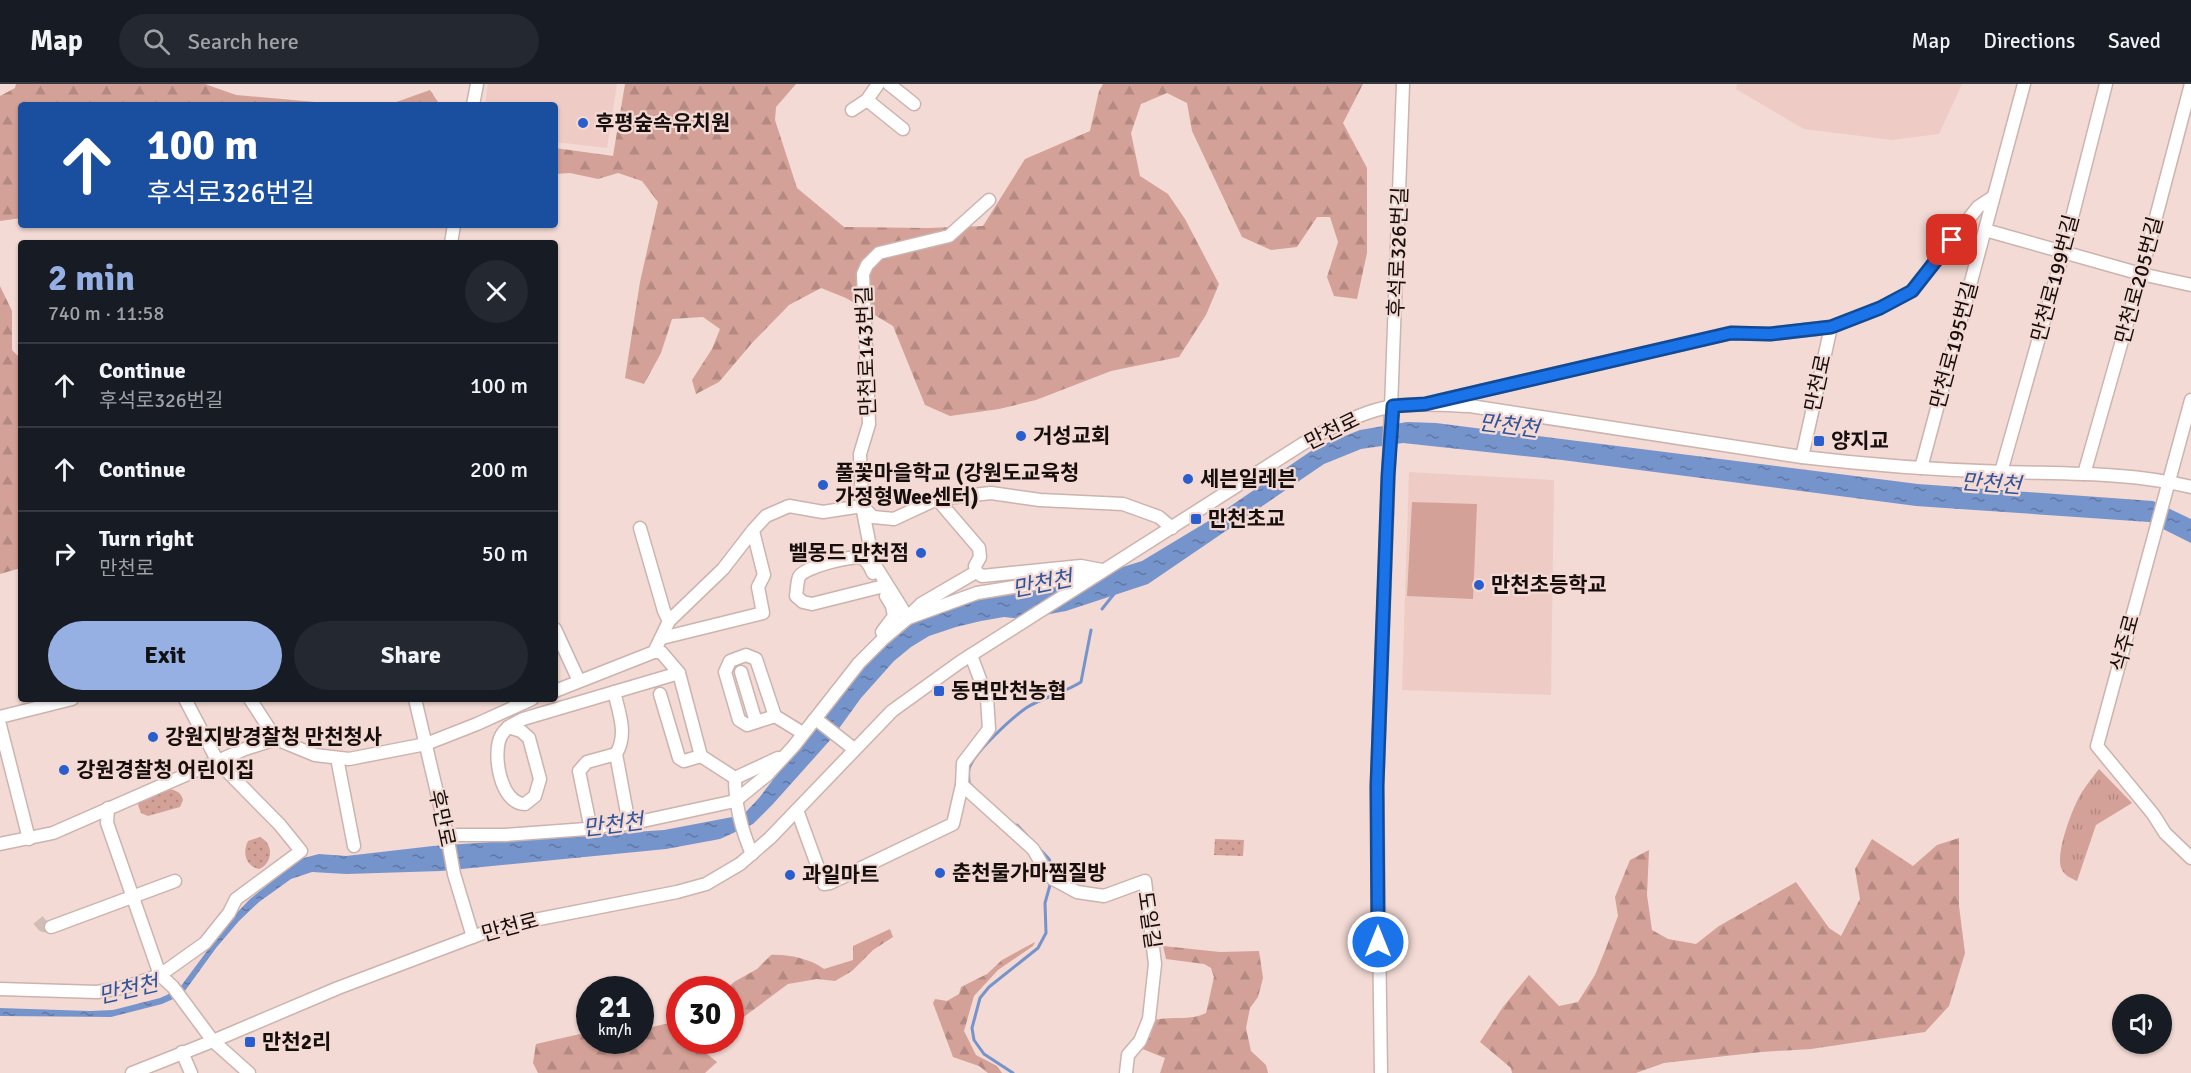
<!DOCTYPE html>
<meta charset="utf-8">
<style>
body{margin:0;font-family:Signika,"Noto Sans KR",sans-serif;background:#242831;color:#f1f3f6;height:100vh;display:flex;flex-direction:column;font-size:22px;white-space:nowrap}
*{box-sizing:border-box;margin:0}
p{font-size:20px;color:#9ea1a6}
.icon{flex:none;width:33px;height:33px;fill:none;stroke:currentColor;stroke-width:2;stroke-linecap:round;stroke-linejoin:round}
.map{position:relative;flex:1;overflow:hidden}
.drawer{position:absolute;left:18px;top:156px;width:540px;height:462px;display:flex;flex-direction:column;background:#171b24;border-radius:6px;box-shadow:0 2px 4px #0004}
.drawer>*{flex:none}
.hud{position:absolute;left:18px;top:18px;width:540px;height:126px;border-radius:6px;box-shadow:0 2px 4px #0004;background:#1a4fa0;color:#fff;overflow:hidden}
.controls{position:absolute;left:2112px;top:910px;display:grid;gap:12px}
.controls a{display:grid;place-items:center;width:60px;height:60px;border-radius:50%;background:#171b24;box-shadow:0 2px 4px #0004;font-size:30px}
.speed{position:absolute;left:576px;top:892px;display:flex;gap:12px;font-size:30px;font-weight:700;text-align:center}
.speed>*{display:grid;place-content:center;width:78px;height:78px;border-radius:50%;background:#171b24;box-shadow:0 2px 4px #0004;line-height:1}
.speed small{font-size:15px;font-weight:400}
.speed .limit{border:9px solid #d22;background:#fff;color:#111}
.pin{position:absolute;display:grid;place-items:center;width:51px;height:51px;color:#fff;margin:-26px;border-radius:12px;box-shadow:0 3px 9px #0006}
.me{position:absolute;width:66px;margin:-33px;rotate:0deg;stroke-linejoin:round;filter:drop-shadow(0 0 4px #0008)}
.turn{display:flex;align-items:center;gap:21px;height:126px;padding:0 30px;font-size:27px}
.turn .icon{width:78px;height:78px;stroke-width:2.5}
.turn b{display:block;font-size:42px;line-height:51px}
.round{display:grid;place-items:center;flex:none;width:63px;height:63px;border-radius:32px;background:#242831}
.head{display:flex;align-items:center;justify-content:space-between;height:102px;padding:0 30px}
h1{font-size:36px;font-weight:800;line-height:45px;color:#97b0e3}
.primary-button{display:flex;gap:12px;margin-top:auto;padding:12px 30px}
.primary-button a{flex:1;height:69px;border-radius:36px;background:#97b0e3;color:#111;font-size:24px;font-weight:800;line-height:69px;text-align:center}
.primary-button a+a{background:#242831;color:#f1f3f6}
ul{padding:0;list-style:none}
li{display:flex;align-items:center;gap:18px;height:84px;padding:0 30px;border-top:2px solid #363941}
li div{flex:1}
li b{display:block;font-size:22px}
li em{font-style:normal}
header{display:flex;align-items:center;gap:36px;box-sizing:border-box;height:84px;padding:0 30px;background:#171b24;border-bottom:2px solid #363941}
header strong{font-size:28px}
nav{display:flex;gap:33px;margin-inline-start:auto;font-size:21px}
.search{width:420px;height:54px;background:#242831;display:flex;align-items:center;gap:15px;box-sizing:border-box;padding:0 21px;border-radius:33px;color:#9ea1a6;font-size:22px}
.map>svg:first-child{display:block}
.built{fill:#eeccc5}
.grass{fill:url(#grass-tufts)}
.forest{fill:url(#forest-firs)}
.park{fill:url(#park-dots)}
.garden{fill:#d3a197}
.water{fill:url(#water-ripples)}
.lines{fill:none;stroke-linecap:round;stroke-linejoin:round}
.stream{stroke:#7694cc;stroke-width:3}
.minor-tunnel{stroke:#d2bcb6;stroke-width:12;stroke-dasharray:12 6;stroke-linecap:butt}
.minor-casing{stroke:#ccb3ae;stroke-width:15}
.minor{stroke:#fff;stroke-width:12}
.route-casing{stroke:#114b97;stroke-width:15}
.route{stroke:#1a73e8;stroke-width:10}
.poi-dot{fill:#295ecc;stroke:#f3dad4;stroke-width:2}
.labels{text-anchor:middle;stroke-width:4.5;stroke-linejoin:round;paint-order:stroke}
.poi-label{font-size:21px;font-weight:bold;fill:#170f0d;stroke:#f3dad4;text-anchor:start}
.street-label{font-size:21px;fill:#170f0d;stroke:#f3dad4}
.water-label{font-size:22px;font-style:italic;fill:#305399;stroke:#f3dad4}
</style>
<header>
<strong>Map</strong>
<div class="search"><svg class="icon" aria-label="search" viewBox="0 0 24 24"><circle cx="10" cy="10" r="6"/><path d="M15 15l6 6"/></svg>Search here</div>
<nav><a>Map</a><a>Directions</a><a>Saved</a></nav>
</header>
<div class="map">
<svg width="2191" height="989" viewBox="0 0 2191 989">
<defs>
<pattern id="grass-tufts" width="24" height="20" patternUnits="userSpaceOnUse" patternTransform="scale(1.5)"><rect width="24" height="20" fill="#d3a197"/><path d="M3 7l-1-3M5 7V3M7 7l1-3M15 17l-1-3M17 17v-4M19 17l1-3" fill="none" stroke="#b48981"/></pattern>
<pattern id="forest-firs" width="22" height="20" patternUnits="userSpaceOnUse" patternTransform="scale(1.5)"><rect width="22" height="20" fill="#d3a197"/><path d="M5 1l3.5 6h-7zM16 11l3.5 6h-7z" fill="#b48981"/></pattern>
<pattern id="park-dots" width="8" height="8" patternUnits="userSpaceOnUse" patternTransform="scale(1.5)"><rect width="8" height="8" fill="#d3a197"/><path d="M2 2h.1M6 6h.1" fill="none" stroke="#b48981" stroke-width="1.8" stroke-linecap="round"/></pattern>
<pattern id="water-ripples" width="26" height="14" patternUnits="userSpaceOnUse" patternTransform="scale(1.5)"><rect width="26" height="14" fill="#7694cc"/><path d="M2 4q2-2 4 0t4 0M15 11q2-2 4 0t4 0" fill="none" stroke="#6077a4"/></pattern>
</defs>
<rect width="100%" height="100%" fill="#f3dad4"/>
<g class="built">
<polygon points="488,0 617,0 607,64 555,58 555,21 485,21"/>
<polygon points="1737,0 1962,0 1939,50 1892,56 1804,45 1736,5"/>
<polygon points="1409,388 1554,396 1551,611 1402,606"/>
</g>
<path class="grass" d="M2099 685 2132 719 2096 741 2077 797C2071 794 2065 792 2062 786 2054 771 2073 722 2082 708 2087 700 2093 693 2099 685Z"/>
<g class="forest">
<polygon points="16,0 205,0 236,11 348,21 21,21 21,134 0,137 0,12 15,4"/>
<polygon points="625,0 796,0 776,23 775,36 797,104 844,143 928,144 983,142 1025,75 1090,47 1099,7 1103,0 1363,0 1343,39 1367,84 1367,169 1357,215 1334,212 1327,193 1338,158 1330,133 1317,133 1297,163 1271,166 1242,153 1192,47 1187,19 1167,9 1141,20 1131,49 1140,92 1168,110 1185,135 1219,200 1206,231 1179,273 1111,287 1036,316 999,325 950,332 925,321 893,242 846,214 821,204 789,221 752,259 719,298 696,310 692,296 712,265 720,245 703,233 672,235 661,269 644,300 625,294 640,198 658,118 642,97 618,89 598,95 570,89 555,90 555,64 613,72"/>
<polygon points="430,6 440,21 388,21"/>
<polygon points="0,202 12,227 12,266 21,275 21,484 0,490"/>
<polygon points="1959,754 1959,822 1965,869 1949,922 1925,948 1811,965 1761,968 1664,979 1636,989 1512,989 1511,984 1480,958 1503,923 1529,891 1559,922 1578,918 1595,891 1606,864 1618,832 1615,813 1630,776 1649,766 1647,811 1652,846 1668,855 1696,860 1719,842 1796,798 1829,844 1841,852 1860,815 1855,785 1872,755 1913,782 1937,761"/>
<path d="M890 845 893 853 873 866 852 887 835 897 817 895 788 900 737 938 731 940 730 906H725L734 898 757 885 771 871C788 870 811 875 824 885L853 876V862Z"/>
<polygon points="1035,858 1033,862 998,886 974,912 964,947 976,971 997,982 1002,989 988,989 979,982 953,973 933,919 935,915 947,917 959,910 961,903 987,890 1002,876"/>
<path d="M1163 862 1220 868 1259 867 1263 894 1258 913 1250 924 1246 944 1251 967 1266 981 1268 989H1160L1165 974 1140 964 1150 953 1154 936C1172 932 1190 937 1206 929L1214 893 1211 884 1204 880 1166 875Z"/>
<polygon points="679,937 680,957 691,957 717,978 705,989 538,989 533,979 536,960 589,948 590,957 640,957 641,943 647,944"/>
</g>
<g class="park">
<path d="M165 705C173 705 181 707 183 716L180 723 148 732 141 729 138 721 140 716Z"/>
<path d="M260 753C274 760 273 779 259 785 246 782 242 769 248 757Z"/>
<polygon points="1215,755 1244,756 1243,772 1214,771"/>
</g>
<polygon class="garden" points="1412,418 1477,420 1473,515 1407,512"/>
<polygon class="water" points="1407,338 1436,339 1918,400 2153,417 2191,435 2191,459 2149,438 1916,422 1562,376 1403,359 1361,365 1324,380 1148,500 1066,527 1023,535 1004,533 981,537 956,543 929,552 911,563 894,577 861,614 832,654 773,720 753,740 720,755 666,765 441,787 346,790 312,788 291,795 259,818 239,837 216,864 182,911 162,920 111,933 0,932 0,924 90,927 113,926 160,914 178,906 230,836 250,815 300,775 319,770 346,772 433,762 664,746 743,731 759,714 861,581 885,557 912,539 979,513 1036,502 1062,502 1142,477 1210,436 1317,363 1360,346"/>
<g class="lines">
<g class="stream">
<polyline points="1102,525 1114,510"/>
<path d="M973 703 969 699C969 695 968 689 969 685 973 669 1012 634 1026 624 1043 613 1064 609 1081 598L1091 546"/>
<polyline points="1017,741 1049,775 1054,788"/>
<polyline points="1013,989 984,970 974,956 972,944 980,914 989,903 1038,864 1046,849 1045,819 1050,801"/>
</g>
<polyline class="minor-tunnel" points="38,836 43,842 51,843"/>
<g class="minor-casing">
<g id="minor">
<polyline points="889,0 914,20"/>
<polyline points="867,16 903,45"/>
<polyline points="473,21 477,0"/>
<polyline points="852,26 867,16 878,0"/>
<polyline points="1985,146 2141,190 2191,201"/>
<polyline points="451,159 454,141"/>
<polyline points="2191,316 2097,662 2153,730 2165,749 2191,774"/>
<polyline points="1438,317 1730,249 1770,250 1831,243 1880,224 1912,207 1978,123 1993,113"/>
<polyline points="1802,373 1831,243"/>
<polyline points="1921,384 2024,0"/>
<polyline points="2001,388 2063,169 2106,0"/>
<polyline points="2084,390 2141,190 2191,0"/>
<polyline points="937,415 979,464 980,473 975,482 976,488 982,492 1081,482 1102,486"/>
<polyline points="862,422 873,433 894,435 937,415 991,409 1040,416 1123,420 1159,433 1172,444"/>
<polyline points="640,444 664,527 669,537"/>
<path d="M873 489C870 483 868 476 861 474 852 471 804 483 799 493 797 498 797 506 796 512L803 518 812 520 880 503"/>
<polyline points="911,530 921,520 976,488"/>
<polyline points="908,534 977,509 1093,490"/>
<polyline points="555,545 579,597"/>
<polyline points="882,548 894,532 892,522 886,512"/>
<polyline points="662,554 763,529 758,503 764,491 753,447"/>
<polyline points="654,568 661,568 679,589 701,672"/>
<polyline points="741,588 756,638"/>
<polyline points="555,607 654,568 669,537 723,485 754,445 766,432 789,422 823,428 862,422"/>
<path d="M614 608C619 628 628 651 616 670L629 740"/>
<path d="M660 610 679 674 684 677 701 672 735 694C735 721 741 745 752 770"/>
<polyline points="250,615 276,655"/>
<polyline points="415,615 447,751 454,790 473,853"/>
<polyline points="775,632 747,641 739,636 725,588 730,577 746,571 756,575 775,632 801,648"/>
<polyline points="0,633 72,615"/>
<polyline points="814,636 817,636 854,665"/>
<polyline points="0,641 29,755"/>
<path d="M508 643 521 647 529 654 540 695 535 712 525 720C500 720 492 669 501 652 506 643 515 639 523 635L679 589"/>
<polyline points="616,670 587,678 579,687 589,736 593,741 599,742 629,740 735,717 767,691 793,663 859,579 883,555 908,534 873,478 862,422 860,370 869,340 863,190 867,181 879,169 949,152 989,116"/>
<polyline points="337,674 354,762"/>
<polyline points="735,694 778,674"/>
<polyline points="962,701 1033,765 1046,787 1053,795 1077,808 1104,812 1145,797 1155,880 1149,935 1140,957 1128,971 1126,989"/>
<polyline points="108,724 107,739 160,891 173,903 213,957 249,989"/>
<polyline points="797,726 824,800 830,799 953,740 962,701 963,679 989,645 987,614 971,571"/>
<polyline points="447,751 505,751 600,744"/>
<polyline points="0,760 53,749 245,665 276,655 315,671 349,675 426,660 477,640 532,615"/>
<polyline points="51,843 175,797"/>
<polyline points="0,905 97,908 126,903 160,891 205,859 229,829 236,815 301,767 280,741 218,678 185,615"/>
<polyline points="182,968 191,989"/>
<path d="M132 989 213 957 338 904 499 843 677 808 706 800 740 780 770 754 892 627 960 578 1315 352C1340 340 1367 326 1394 322 1420 319 1445 321 1470 322L1802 373C1869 381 1936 386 2004 388 2065 390 2131 388 2191 403"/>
<polyline points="1381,989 1377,702 1403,0"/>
</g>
</g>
<use href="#minor" class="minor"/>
</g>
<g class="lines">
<g class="route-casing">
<polyline id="route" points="1378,858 1377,702 1388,392 1393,322 1425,320 1731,249 1770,250 1831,243 1880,224 1912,207 1952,156"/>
</g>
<use href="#route" class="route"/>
</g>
<g class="poi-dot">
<circle cx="583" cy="39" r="6"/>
<circle cx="1021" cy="352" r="6"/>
<rect x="1813" y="351" width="12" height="12" rx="3"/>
<circle cx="1188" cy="395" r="6"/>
<circle cx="823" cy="401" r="6"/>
<rect x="1190" y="429" width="12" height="12" rx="3"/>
<circle cx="921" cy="469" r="6"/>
<circle cx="1479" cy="501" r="6"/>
<rect x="933" y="601" width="12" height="12" rx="3"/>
<circle cx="153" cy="653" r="6"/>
<circle cx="64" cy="686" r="6"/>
<circle cx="940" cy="789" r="6"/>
<circle cx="790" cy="791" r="6"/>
<rect x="244" y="952" width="12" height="12" rx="3"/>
</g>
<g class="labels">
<g class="poi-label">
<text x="595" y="46">후평숲속유치원</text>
<text x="1033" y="359">거성교회</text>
<text x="1831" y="364">양지교</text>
<text x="835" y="396">풀꽃마을학교 (강원도교육청<tspan x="835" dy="24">가정형Wee센터)</tspan></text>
<text x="1200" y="402">세븐일레븐</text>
<text x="1208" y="442">만천초교</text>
<text x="909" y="476" text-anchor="end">벨몽드 만천점</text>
<text x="1491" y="508">만천초등학교</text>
<text x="951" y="614">동면만천농협</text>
<text x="165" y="660">강원지방경찰청 만천청사</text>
<text x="76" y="693">강원경찰청 어린이집</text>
<text x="952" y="796">춘천물가마찜질방</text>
<text x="802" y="798">과일마트</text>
<text x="262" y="965">만천2리</text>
</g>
<g class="street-label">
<text transform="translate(1398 168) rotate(-88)" y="7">후석로326번길</text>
<text transform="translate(2055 194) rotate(-75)" y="7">만천로199번길</text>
<text transform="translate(2139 196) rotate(-75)" y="7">만천로205번길</text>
<text transform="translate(1954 261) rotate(-75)" y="7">만천로195번길</text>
<text transform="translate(866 267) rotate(-92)" y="7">만천로143번길</text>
<text transform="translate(1818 299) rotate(-78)" y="7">만천로</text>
<text transform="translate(1332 347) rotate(-26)" y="7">만천로</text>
<text transform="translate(2125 559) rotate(-75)" y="7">삭주로</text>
<text transform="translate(442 734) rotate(78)" y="7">후만로</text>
<text transform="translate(1149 836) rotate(82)" y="7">도일길</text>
<text transform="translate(510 843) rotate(-15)" y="7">만천로</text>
</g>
<g class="water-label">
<text transform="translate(1509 341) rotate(7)" y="8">만천천</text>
<text transform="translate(1991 399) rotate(4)" y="8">만천천</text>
<text transform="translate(1042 499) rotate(-11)" y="8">만천천</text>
<text transform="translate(613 740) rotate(-7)" y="8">만천천</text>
<text transform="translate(128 905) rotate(-13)" y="8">만천천</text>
</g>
</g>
</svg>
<div class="controls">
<a><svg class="icon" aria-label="sound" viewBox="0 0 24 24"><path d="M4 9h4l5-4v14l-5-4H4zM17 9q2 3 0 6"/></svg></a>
</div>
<div class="speed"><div>21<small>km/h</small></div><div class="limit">30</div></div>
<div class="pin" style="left:1952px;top:156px;background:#d93025"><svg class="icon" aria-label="arrive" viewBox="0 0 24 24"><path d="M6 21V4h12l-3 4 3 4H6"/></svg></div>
<svg class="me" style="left:1378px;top:858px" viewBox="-20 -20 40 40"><circle r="17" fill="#1a73e8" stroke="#fff" stroke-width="3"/><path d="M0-11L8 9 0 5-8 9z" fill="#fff"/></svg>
<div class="hud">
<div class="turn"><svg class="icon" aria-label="ahead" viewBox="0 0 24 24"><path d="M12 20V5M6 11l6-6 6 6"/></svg><div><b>100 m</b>후석로326번길</div></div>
</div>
<section class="drawer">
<div class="head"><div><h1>2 min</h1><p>740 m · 11:58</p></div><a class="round"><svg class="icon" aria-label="close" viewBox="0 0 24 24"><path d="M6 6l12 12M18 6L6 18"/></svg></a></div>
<ul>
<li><svg class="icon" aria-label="ahead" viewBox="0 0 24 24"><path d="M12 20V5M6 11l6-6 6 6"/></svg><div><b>Continue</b><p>후석로326번길</p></div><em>100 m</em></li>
<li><svg class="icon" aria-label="ahead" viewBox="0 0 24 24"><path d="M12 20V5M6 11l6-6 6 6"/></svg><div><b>Continue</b></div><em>200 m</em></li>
<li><svg class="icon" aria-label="right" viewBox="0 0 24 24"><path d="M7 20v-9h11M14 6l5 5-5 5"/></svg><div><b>Turn right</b><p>만천로</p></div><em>50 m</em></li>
</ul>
<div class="primary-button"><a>Exit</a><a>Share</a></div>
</section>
</div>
